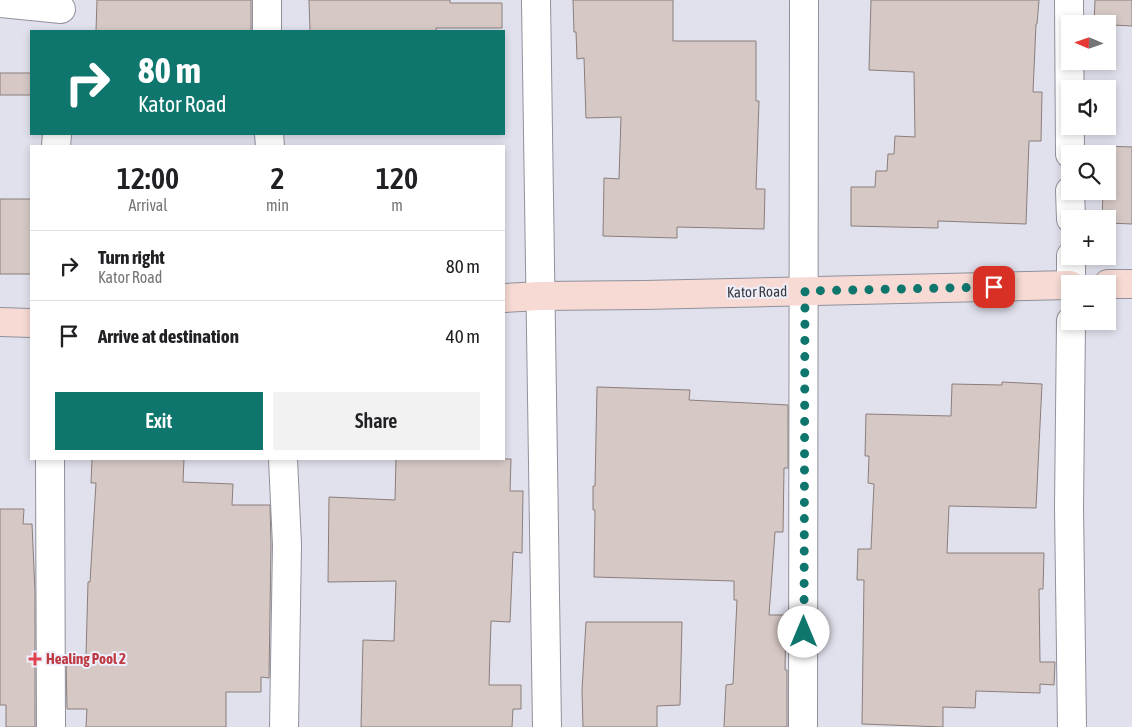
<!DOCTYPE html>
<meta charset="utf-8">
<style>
body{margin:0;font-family:"Asap Condensed",sans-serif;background:#f2f2f2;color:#202124;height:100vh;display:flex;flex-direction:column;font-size:19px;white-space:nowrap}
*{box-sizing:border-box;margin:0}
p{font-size:16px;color:#757577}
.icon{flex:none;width:28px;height:28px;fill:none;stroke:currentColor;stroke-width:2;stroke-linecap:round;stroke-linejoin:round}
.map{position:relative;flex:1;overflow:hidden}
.drawer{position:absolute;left:30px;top:145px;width:475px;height:315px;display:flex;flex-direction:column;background:#fff;border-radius:0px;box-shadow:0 2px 8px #0003}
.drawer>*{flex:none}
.banner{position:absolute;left:30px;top:30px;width:475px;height:105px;border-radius:0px;box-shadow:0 2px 8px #0003;background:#0f766e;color:#fff;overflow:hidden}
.needle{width:32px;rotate:272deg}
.tools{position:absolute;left:1061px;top:15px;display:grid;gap:10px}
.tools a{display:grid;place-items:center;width:55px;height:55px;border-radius:0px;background:#fff;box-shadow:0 2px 8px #0003;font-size:25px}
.pin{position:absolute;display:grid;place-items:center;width:42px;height:42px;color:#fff;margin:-21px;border-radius:10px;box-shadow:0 2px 8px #0006}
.me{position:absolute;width:55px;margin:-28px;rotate:0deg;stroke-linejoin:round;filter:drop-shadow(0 0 4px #0008)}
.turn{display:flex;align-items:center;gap:18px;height:105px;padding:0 25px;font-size:22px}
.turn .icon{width:65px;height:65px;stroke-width:2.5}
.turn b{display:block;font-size:35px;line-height:42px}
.eta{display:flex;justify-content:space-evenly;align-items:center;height:85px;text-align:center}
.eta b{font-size:30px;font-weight:600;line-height:35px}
.primary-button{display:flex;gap:10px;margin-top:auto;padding:10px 25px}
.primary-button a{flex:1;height:58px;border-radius:0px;background:#0f766e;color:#fff;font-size:20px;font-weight:600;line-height:58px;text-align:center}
.primary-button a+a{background:#f2f2f2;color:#202124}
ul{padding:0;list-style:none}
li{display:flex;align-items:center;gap:15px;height:70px;padding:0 25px;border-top:1px solid #e0e0e0}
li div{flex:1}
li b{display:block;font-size:19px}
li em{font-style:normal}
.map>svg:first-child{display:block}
.building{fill:#d6c9c5;stroke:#8a7e7b}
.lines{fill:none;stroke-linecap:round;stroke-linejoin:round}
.street-casing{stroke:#91919c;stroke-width:30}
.secondary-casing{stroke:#91919c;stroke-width:30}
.street{stroke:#fff;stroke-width:28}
.secondary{stroke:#f6dad3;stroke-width:28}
.route{stroke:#0f766e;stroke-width:9;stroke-dasharray:0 16.2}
.health-dot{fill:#e0444e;stroke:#eeeffb;stroke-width:2}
.labels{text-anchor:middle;stroke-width:4;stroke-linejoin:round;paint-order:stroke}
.street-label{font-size:15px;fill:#393a3e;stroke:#eeeffb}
.health-label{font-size:15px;font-weight:bold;fill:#be3a42;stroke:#eeeffb;text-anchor:start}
</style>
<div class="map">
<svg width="1132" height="727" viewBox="0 0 1132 727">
<rect width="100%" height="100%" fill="#e1e1ed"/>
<g class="building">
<polygon points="97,0 251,0 251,31 96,31"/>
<polygon points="309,0 450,0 450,3 502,3 502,28 436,28 436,31 310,31"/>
<polygon points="573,0 673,0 673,41 756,41 756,101 759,101 756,189 765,189 764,229 677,227 677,238 603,236 604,178 619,179 621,117 586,118 584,58 577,59 576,32 574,32"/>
<polygon points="871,0 1039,0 1037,24 1036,24 1033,92 1042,92 1041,141 1029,141 1026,224 938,221 938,228 851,226 851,187 875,187 876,171 887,171 888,154 894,154 895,136 915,137 914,72 869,70"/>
<polygon points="1095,0 1132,0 1132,26 1094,24"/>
<rect x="0" y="73" width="31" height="22"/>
<polygon points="1103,146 1132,147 1132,224 1108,223 1108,219 1102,219 1103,193 1100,193 1101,191 1108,191 1108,154 1103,154"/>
<rect x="0" y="199" width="31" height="75"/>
<polygon points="1002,382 1042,384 1036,508 949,506 947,553 1044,553 1043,589 1039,589 1040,662 1055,662 1054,685 1040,684 1040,693 976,691 975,708 943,707 943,727 862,724 864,580 857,580 858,549 871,549 874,484 868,483 869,456 865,456 866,414 951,416 952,384 1002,385"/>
<polygon points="597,387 690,390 689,400 788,405 788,468 784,468 783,532 775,532 769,615 786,615 785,670 787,670 787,727 724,727 726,685 733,684 737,600 734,600 734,581 594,577 595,510 593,510 593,486 595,486"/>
<polygon points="92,459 184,459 183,482 233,484 232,505 270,505 271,545 269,678 261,677 261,692 226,692 226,727 86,727 87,709 67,709 66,656 86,656 88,582 90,582 96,483 91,483"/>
<polygon points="396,459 511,459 510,491 523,491 522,553 513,552 510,622 491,621 489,685 521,685 521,709 513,709 512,727 361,727 363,640 394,641 396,581 328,582 329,497 395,500"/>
<polygon points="0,509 24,509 23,524 32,524 35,592 35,727 6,727 6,705 0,705"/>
<polygon points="586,622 682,622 680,705 657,706 657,727 583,727 582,690"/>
</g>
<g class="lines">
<g class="street-casing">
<g id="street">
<polyline points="267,0 267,31"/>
<polyline points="536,0 547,727"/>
<polyline points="1069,0 1070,154"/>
<polyline points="0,3 61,9"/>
<polyline points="269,134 270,146"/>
<polyline points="56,146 57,134"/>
<polyline points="1070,191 1071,219"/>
<polyline points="1071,256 1071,284"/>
<polyline points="1071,321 1069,507 1072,727"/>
<polyline points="50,459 51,727"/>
<polyline points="283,459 287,545 284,727"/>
<polyline points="803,727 804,0"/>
</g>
</g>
<g class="secondary-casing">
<g id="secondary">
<polyline points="1108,284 1132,284"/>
<polyline points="504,298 540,296 644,295 1070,285"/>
<polyline points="0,322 31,323"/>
</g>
</g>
<use href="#street" class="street"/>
<use href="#secondary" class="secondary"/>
</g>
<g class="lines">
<polyline class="route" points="804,632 805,291 994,287"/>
</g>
<path class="health-dot" d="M32.5 651.5h5v5h5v5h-5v5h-5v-5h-5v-5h5z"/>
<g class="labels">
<g class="street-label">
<text transform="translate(757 292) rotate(-1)" y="5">Kator Road</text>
</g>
<g class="health-label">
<text x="46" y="664">Healing Pool 2</text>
</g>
</g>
</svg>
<div class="tools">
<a><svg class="needle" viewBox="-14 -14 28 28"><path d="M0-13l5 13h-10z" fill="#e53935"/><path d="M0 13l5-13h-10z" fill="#757577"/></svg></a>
<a><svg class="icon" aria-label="sound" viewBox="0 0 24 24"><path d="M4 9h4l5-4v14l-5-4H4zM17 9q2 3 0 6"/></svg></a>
<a><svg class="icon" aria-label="search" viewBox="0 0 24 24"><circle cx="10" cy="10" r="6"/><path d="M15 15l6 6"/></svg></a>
<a>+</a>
<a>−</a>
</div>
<div class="pin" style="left:994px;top:287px;background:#d93025"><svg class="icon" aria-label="arrive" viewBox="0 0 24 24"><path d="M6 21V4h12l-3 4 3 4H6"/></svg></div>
<svg class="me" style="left:804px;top:632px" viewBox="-20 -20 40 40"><circle r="19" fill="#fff"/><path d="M0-13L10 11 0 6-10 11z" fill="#0f766e"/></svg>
<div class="banner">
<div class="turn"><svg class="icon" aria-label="right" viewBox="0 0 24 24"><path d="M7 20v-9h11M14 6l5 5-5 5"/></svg><div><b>80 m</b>Kator Road</div></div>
</div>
<section class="drawer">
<div class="eta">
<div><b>12:00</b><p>Arrival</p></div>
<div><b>2</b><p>min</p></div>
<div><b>120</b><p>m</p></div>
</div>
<ul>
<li><svg class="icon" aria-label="right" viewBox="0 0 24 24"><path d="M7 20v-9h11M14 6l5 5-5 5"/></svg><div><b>Turn right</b><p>Kator Road</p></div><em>80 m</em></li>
<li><svg class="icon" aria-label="arrive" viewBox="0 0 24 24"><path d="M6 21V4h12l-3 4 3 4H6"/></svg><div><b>Arrive at destination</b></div><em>40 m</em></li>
</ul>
<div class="primary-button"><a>Exit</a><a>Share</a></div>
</section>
</div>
